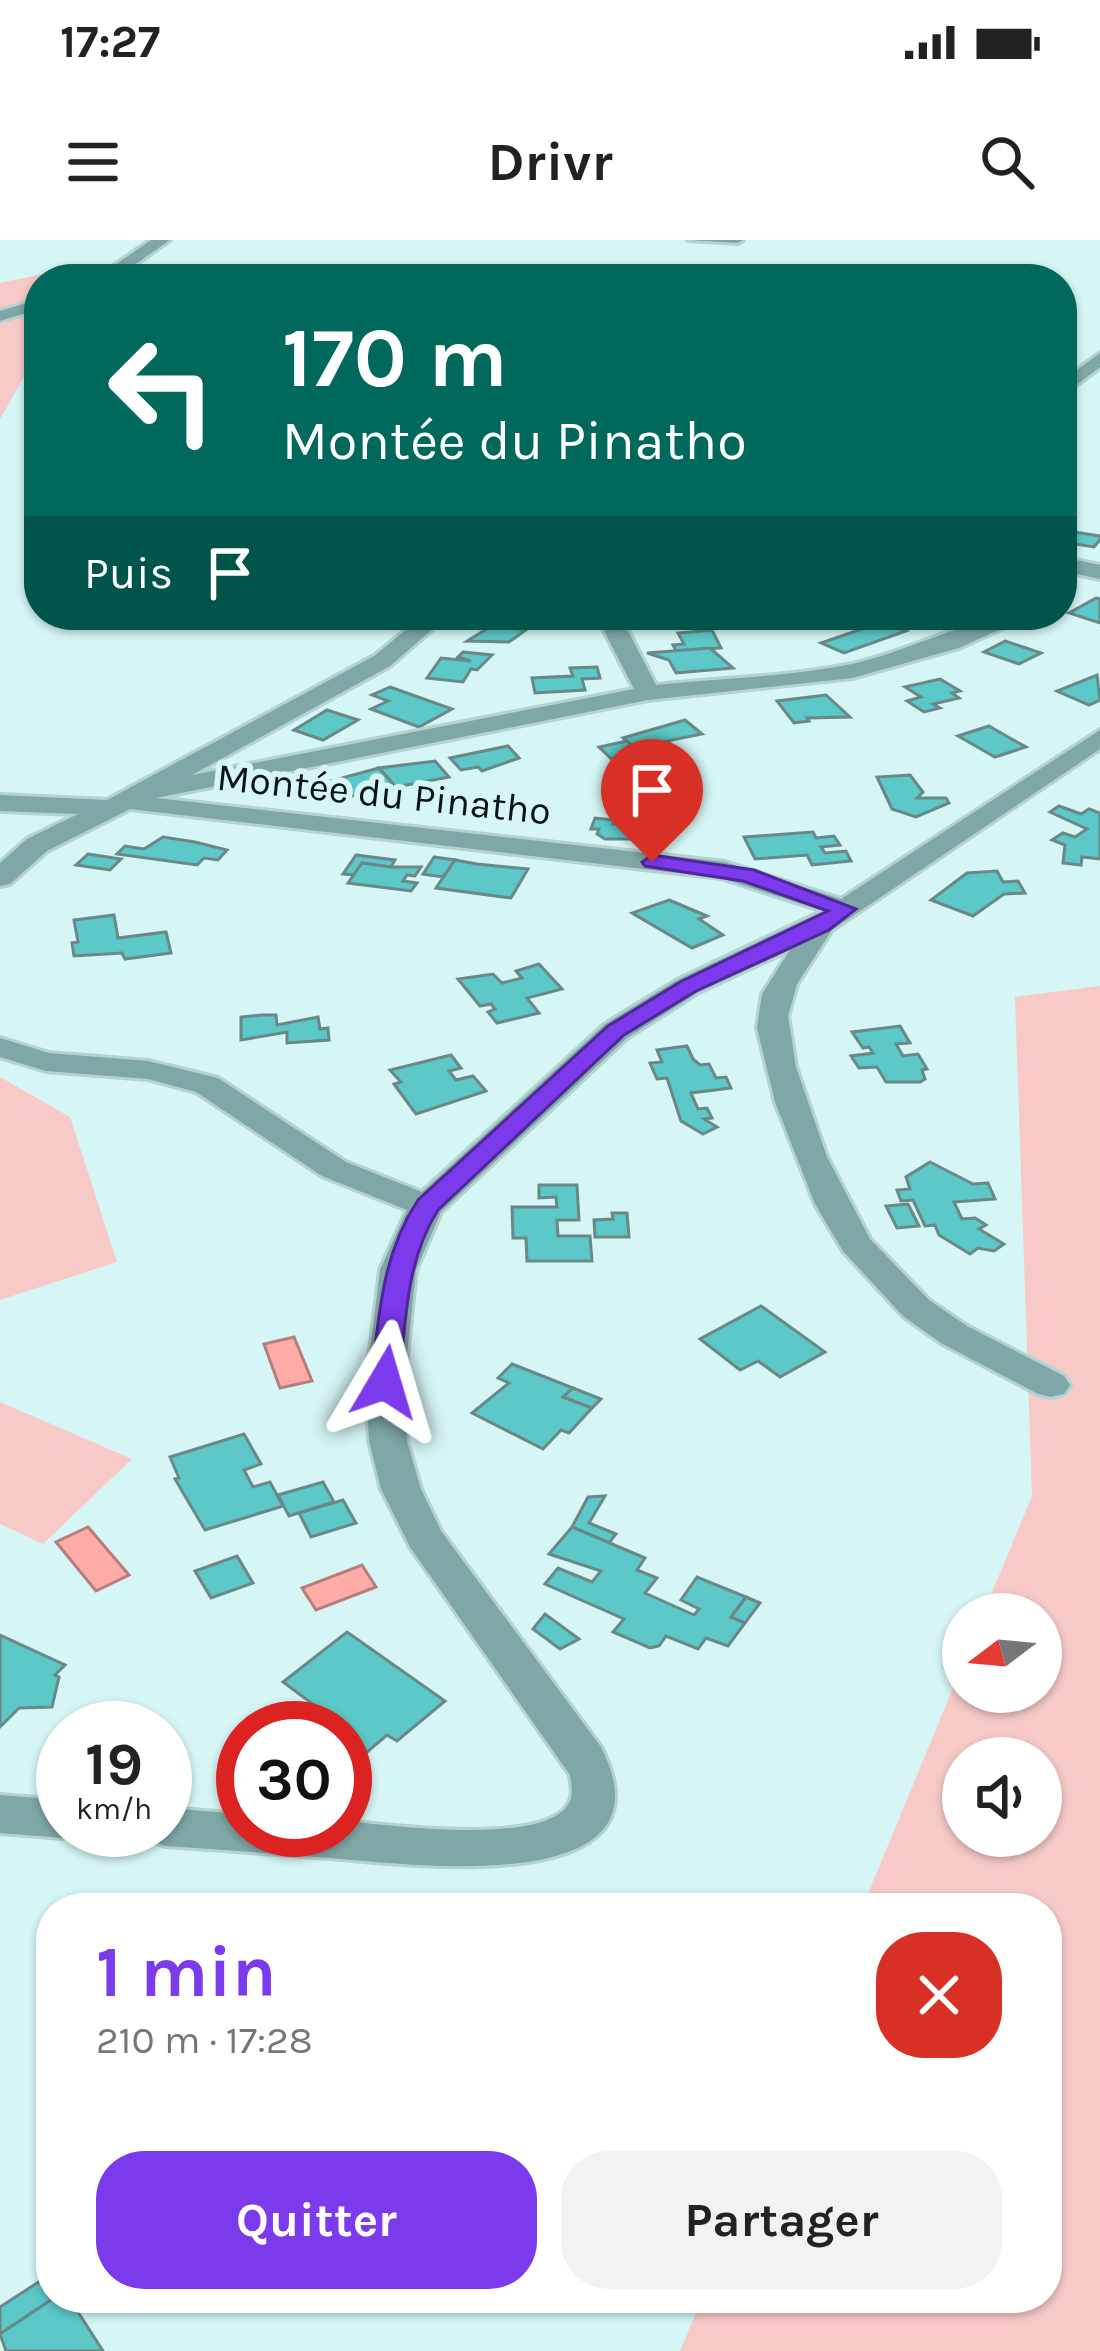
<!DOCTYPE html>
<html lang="fr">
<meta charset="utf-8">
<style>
body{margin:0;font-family:Karla,sans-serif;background:#f2f2f2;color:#222;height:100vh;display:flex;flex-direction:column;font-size:45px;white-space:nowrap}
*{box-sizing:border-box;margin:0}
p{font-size:39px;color:#767676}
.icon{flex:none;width:66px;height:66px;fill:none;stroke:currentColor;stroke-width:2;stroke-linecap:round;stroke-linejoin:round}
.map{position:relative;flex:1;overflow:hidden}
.details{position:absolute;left:36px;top:1653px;width:1026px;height:420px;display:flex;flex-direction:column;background:#fff;border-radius:48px;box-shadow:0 3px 9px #0004}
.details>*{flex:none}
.hud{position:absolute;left:24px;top:24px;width:1053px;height:366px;border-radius:48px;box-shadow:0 3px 9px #0004;background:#00695c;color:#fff;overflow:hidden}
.needle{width:78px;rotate:254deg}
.buttons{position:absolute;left:942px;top:1353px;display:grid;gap:24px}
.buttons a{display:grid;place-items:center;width:120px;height:120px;border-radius:50%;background:#fff;box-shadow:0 3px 9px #0004;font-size:60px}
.speed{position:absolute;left:36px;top:1461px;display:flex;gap:24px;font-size:60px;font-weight:700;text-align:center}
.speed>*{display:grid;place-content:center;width:156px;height:156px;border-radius:50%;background:#fff;box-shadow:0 3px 9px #0004;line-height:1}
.speed small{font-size:30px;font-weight:400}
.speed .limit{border:18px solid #d22;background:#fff;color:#111}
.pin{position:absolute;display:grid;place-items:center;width:102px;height:102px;color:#fff;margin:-123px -51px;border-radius:50% 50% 50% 0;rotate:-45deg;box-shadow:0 0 12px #0007}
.pin .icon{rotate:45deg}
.me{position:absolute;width:132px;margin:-66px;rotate:7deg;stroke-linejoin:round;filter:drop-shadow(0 0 9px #0008)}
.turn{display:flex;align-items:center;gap:42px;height:252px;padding:0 60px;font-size:54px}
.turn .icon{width:156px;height:156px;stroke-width:2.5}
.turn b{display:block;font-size:84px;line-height:102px}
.then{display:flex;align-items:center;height:114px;padding:0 60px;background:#0003;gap:24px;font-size:45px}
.round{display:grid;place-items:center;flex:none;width:126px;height:126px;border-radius:48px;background:#f2f2f2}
.summary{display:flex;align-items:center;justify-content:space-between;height:204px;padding:0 60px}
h1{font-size:72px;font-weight:700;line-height:90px;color:#7c3aed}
.button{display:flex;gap:24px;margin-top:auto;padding:24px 60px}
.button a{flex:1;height:138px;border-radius:48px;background:#7c3aed;color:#fff;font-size:48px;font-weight:700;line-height:138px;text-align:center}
.button a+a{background:#f2f2f2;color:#222}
.status{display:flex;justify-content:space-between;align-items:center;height:84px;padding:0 60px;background:#fff;direction:ltr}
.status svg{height:33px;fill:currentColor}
header{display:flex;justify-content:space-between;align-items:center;height:156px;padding:0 60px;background:#fff;font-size:54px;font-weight:700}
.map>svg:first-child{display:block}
.green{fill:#f7cac7;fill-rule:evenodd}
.water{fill:#ffaba8;stroke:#b57e7c;stroke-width:3}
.building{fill:#5cc8c7;stroke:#6a8888;stroke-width:3}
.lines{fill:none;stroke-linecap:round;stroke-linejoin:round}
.lane-casing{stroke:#b4d2d1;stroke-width:6}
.street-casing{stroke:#b4d2d1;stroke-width:6}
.lane{fill:#7ea7a6;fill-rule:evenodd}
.street{fill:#7ea7a6;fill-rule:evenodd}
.route{fill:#7c3aed;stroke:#51269a;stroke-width:3}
.labels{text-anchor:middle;stroke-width:12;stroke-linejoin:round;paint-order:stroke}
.far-street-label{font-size:39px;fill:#091514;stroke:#d5f6f5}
</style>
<div class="status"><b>17:27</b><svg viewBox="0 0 49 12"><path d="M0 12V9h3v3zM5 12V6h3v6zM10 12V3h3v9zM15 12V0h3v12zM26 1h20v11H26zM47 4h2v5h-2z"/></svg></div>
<header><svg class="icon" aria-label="menu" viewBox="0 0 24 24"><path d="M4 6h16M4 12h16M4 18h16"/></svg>Drivr<svg class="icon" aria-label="search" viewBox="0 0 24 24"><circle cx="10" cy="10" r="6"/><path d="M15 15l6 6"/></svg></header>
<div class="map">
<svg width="1100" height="2111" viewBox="0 0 1100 2111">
<rect width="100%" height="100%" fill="#d5f6f5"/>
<g class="green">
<polygon points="84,25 76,39 39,39 39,110 0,179 0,43"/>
<path d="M1100 746V2111H680L702 2058H1047V1668H862L963 1424V1452H1041V1374H983L1032 1256 1015 757ZM963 1518H1041V1596H963Z"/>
<polygon points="0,837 70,877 117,1022 0,1060"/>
<polygon points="0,1162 132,1219 43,1304 0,1284"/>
</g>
<g class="water">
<polygon points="294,1097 312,1141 280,1148 264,1104"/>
<polygon points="88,1287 129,1335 96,1351 56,1302"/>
<polygon points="362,1325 376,1347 316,1370 302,1348"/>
</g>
<g class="building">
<polygon points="1062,290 1100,296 1100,300 1094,307 1062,302"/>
<polygon points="1096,358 1100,359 1100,383 1069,373"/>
<polygon points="882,382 906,391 844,413 821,403"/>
<polygon points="493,385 526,390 509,402 467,401"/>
<polygon points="712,390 721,408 676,411 673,405 684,404 678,393"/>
<polygon points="1005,401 1041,413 1019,424 984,412"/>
<polygon points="710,408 733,428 676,433 669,420 647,413"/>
<polygon points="463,412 492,415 477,430 471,429 463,442 427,438 441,418 471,421 458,417"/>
<polygon points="597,427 600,438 582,439 585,450 535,453 532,438 573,436 570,428"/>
<polygon points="1097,435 1100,460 1089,465 1057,451"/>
<polygon points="940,439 960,451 952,453 959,458 933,464 940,468 924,472 907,461 921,457 905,447"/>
<polygon points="390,447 452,469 419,487 371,469 388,461 372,455"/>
<polygon points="826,455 850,477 807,478 809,481 794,483 777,461"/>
<polygon points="327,470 358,480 323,500 294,490"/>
<polygon points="685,480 702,494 667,501 674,507 641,514 623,498"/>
<polygon points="989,486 1008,497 1026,507 995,517 958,496"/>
<polygon points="627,501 641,514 649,522 621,528 599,507"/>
<polygon points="508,506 519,518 482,531 478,527 461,530 450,518"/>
<polygon points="435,521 449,537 396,547 379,528"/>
<polygon points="379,528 393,544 368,549 371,552 341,558 327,542"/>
<polygon points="910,535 923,552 917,558 946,558 949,563 916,577 892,569 877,537"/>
<polygon points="1059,566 1081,574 1089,569 1100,573 1100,619 1082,617 1081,625 1063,623 1065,605 1052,600 1063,593 1075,597 1087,589 1050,572"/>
<polygon points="595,578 614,580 613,584 655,584 651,595 640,599 605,599 597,594 599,589 591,589"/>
<polygon points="813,592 816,598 834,596 840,605 821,607 825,613 846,611 851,621 812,625 807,615 755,619 744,597"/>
<polygon points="163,597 195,602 227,610 218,620 204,618 197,625 117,614 125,606 144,609"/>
<polygon points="88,614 121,619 110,630 76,625"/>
<polygon points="356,615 395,620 391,627 362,623 354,635 343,634"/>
<polygon points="434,617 455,620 443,637 423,634"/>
<polygon points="455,620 477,624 528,629 511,658 436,648"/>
<polygon points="362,623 391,627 421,627 415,636 407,635 403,641 417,643 411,651 348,643"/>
<polygon points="997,631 1003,642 1018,641 1025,653 1004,654 973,676 931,660 967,633"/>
<polygon points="669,660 707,676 699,679 723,695 692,708 632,673"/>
<polygon points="114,675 118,698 166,692 171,713 125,719 122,713 74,716 72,703 78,702 74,680"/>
<polygon points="539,724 562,749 527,758 539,773 497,783 488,772 495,769 491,764 480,766 458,739 493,734 502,743 522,738 516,731"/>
<polygon points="262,775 276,775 277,785 318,777 320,789 328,788 329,800 287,803 287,792 241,800 241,777"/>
<polygon points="900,786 910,803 896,804 903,816 918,814 927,829 922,830 925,839 920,842 886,842 877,827 859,828 851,816 873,813 869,807 863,808 852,792"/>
<polygon points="687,806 693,819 700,825 709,824 716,838 726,837 731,848 691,853 698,869 707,868 712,878 704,879 717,887 703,894 681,881 667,838 657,839 650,823 662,822 657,810"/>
<polygon points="451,815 461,828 449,831 456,840 473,836 486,851 416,874 394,844 401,842 390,830"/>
<polygon points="930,922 973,944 988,943 995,959 954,962 962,979 975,978 986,985 979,989 1004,1004 994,1011 978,1008 970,1014 939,995 935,985 925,986 913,960 901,961 897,950 910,949 906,937"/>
<polygon points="539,945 577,945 579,980 557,980 558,996 590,996 592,1021 527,1021 526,998 513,998 512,967 557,967 556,957 539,958"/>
<polygon points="908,964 919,986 897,988 886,966"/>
<polygon points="612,973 627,973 629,997 595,997 594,980 613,979"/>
<polygon points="761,1066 825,1112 780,1137 758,1121 740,1130 700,1099"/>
<polygon points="512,1124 573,1148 563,1157 592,1168 569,1193 561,1190 543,1209 472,1173 509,1143 498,1138"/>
<polygon points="573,1148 601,1159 592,1168 563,1157"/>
<polygon points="244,1194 261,1224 244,1230 253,1247 270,1242 283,1266 205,1290 175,1239 179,1238 170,1217"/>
<polygon points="323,1242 334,1262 289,1276 278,1255"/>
<polygon points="605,1256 589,1283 616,1294 609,1303 572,1287 588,1257"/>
<polygon points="343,1260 356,1283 311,1297 299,1273"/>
<polygon points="572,1287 645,1318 637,1330 657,1338 645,1353 694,1375 699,1369 681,1360 697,1337 746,1357 731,1377 745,1383 728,1406 706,1398 698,1409 666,1396 659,1406 650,1408 613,1392 624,1379 545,1344 558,1328 592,1342 601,1331 549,1314"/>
<polygon points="237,1316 253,1343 211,1358 195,1331"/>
<polygon points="746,1357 760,1363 745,1383 731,1377"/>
<polygon points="545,1374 579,1399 560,1409 533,1389"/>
<polygon points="347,1392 445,1461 397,1501 387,1495 360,1518 345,1507 345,1488 319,1488 313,1483 325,1473 283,1442"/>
<polygon points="0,1395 65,1425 55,1435 59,1437 52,1467 19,1468 0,1487"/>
<polygon points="51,2034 54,2058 0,2094 0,2067"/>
<polygon points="54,2058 69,2058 103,2111 6,2111 0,2094"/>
</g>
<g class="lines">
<g class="lane-casing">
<polygon id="lane" points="688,0 743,0 738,3"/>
</g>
<g class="street-casing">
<g id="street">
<polygon points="151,0 170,0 114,39 95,39"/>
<polygon points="39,59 39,69 0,81 0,71"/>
<polygon points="1100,113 1100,127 1062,156 1062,141"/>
<polygon points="1062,317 1100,325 1100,339 1062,331"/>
<path d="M424 375H449L390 426 192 535 634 449 602 387 614 380 626 387 656 445C720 438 788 437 852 424 911 411 972 375 1031 375L959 408 852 438 648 460 156 558 725 622 841 659 1100 490V509L832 690 797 744 788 776 796 827 827 917 870 999 929 1060 967 1086 1064 1136 1070 1145 1064 1154 1051 1157 1038 1154 941 1103 903 1076 843 1011 815 964 775 862 757 788 762 754 790 710 699 752 627 798 441 972 416 1030 404 1143 407 1201 421 1249 441 1291 601 1507C678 1658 417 1625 341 1619 282 1614 224 1610 165 1606L149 1600 143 1590H165V1568L243 1574V1590H345V1581C389 1585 545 1607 569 1563 574 1555 571 1544 570 1535L410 1307 381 1249 369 1201 366 1143 380 1030 407 970 322 936 196 852 148 839 46 831 0 817V798L49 813 148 821 218 838 346 922 422 952 605 784 677 740 823 671 721 638 130 569 47 611 10 644 0 646V623L27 599 78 574 0 571V555L107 560 374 416Z"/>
<polygon points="0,1555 63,1560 63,1590 80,1590 63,1598 0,1593"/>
</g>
</g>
<use href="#lane" class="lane"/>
<use href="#street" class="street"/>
</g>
<path class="route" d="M652 615 754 630 856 669 829 690 696 751 624 795 438 970C405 1022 406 1083 399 1142L385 1152 375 1149 371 1142C379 1077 381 1016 418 960L608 786 680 742 828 671 743 641 645 626 642 622Z"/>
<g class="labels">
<g class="far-street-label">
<text transform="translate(384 553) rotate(6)" y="14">Montée du Pinatho</text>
</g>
</g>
</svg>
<div class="buttons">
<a><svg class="needle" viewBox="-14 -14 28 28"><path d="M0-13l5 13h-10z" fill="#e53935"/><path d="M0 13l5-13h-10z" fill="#767676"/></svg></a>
<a><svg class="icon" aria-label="sound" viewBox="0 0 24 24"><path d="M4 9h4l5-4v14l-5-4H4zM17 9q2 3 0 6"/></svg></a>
</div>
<div class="speed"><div>19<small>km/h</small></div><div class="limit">30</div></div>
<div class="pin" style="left:652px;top:622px;background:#d93025"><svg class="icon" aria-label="arrive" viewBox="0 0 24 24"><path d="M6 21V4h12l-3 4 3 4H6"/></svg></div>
<svg class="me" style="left:385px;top:1142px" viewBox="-20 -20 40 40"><path d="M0-17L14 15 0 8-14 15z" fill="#7c3aed" stroke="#fff" stroke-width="4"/></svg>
<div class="hud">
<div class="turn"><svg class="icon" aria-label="left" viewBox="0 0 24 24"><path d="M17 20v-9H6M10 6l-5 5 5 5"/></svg><div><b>170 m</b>Montée du Pinatho</div></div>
<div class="then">Puis<svg class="icon" aria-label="arrive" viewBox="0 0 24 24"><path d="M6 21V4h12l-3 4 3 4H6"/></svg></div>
</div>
<section class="details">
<div class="summary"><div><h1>1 min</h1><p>210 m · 17:28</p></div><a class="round" style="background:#d93025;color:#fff"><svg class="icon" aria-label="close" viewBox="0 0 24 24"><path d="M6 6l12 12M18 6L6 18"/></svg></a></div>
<div class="button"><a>Quitter</a><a>Partager</a></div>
</section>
</div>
